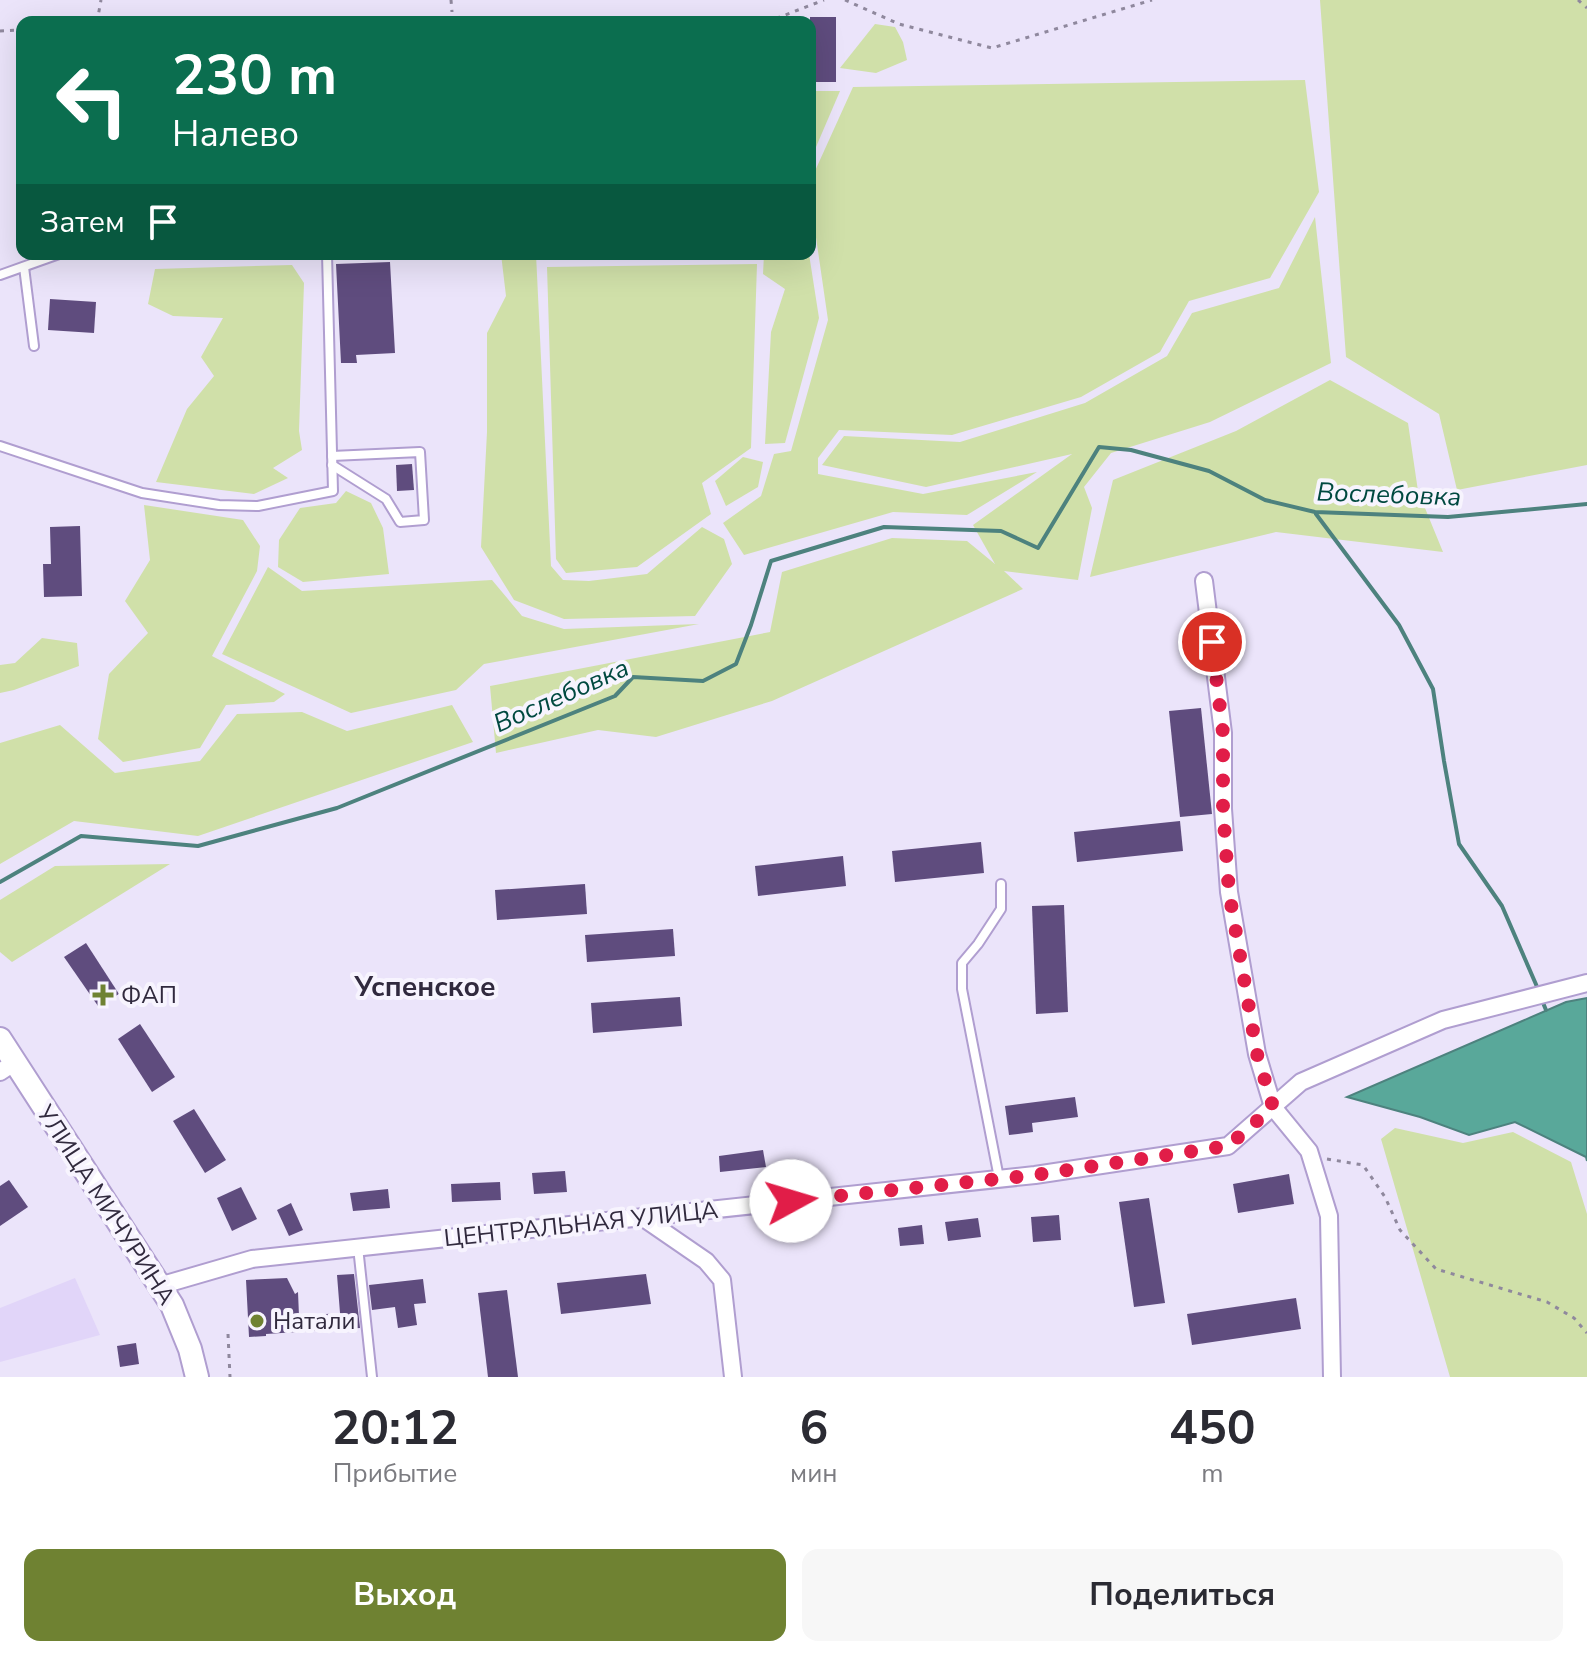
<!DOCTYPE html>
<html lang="ru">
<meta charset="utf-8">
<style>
body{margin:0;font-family:"Nunito Sans",sans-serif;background:#f7f7f7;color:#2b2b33;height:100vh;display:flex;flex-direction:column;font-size:30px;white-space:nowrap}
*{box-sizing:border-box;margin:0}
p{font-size:26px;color:#7c7c81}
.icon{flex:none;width:44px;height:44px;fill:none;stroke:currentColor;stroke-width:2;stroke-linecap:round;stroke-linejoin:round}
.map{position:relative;height:1377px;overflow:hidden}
.side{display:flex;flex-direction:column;background:#fff;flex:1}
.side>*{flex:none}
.top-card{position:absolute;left:16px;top:16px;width:800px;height:244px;border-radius:16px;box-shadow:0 8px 32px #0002;background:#0b6e4f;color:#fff;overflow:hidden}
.pin{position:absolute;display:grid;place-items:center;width:68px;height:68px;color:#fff;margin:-34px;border:4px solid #fff;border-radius:50%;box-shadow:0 2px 8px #0007}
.me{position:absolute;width:88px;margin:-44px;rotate:84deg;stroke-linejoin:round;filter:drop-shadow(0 0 6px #0008)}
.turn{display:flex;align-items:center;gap:28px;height:168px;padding:0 24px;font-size:36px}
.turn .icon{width:104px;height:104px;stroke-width:2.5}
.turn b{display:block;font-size:56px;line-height:68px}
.then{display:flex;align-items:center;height:76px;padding:0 24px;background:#0003;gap:16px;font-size:30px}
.eta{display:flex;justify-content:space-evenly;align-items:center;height:136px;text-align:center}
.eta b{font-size:48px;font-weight:700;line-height:56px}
.primary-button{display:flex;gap:16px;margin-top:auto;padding:16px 24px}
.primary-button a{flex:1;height:92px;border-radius:16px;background:#6f8232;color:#fff;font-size:32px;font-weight:700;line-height:92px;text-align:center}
.primary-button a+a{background:#f7f7f7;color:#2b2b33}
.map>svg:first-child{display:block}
.built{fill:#e1d5f9}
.green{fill:#d0e0a9}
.water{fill:#59a89a;stroke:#4d827e;stroke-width:2}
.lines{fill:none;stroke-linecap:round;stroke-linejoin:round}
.stream{stroke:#4d827e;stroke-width:4}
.building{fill:#5f4c7e}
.service-casing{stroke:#b09ed0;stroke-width:12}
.minor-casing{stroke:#b09ed0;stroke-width:20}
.secondary-casing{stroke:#b09ed0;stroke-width:26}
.path{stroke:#8f889d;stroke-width:3;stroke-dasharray:4 6;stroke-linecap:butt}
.service{stroke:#fff;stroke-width:8}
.minor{stroke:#fff;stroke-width:16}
.secondary{stroke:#fff;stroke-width:22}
.route{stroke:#e11d48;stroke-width:14;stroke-dasharray:0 25.2}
.poi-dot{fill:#6f8232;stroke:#f7f4fe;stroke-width:3}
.labels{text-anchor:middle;stroke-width:8;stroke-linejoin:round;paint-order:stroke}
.poi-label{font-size:24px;fill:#312a3e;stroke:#f7f4fe;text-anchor:start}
.street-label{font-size:24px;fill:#312a3e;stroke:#f7f4fe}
.water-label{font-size:26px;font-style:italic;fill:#004940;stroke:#f7f4fe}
.quarter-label{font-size:28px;font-weight:bold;fill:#312a3e;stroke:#f7f4fe}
</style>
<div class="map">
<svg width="1587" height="1377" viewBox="0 0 1587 1377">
<rect width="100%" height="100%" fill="#ebe4fa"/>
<polygon class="built" points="75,1278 100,1335 0,1362 0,1308"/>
<g class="green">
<polygon points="1320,0 1587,0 1587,465 1457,490 1439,414 1346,357"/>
<polygon points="875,24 895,27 903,42 907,60 876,73 840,68"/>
<polygon points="1305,80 1319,192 1270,278 1189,301 1160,352 1081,397 952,435 839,430 818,458 818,474 923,494 1037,472 967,515 893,512 744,555 723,523 761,496 774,454 791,451 828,320 810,196 810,182 853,87"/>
<polygon points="810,91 840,91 810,161"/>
<polygon points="1315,217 1331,363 1210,422 1111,453 1084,487 1092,508 1078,580 1004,571 1023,589 772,701 656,737 598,730 496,753 490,686 770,632 782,572 892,538 967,541 995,564 973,525 1072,454 926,487 822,465 844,436 960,442 1085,403 1167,356 1192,313 1279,288"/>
<polygon points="501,254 536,254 551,566 563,580 589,581 647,574 702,527 724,539 732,564 695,616 564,619 514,600 481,547 487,432 487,333 506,296"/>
<polygon points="764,254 809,254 819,318 785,443 765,444 771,332 785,289 763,274"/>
<polygon points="757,264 751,448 702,483 711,514 637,567 566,573 556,559 547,267"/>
<polygon points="292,265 304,283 299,431 302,450 273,468 288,478 254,494 156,482 187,409 214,376 201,357 223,318 173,316 148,304 155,269"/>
<polygon points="1330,380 1408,423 1418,491 1443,552 1276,532 1090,577 1113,480 1236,431"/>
<polygon points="743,457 763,462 758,487 726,506 715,481"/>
<polygon points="346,491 371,503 383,528 389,574 303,582 278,567 279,540 300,508 336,503"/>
<polygon points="144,505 243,520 260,546 257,571 212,656 285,694 274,702 226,705 200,748 123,762 98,739 109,674 148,633 125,601 150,560"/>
<polygon points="268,567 302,591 492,580 522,616 564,629 699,624 484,664 456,690 351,713 222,654"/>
<polygon points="42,638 77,643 79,666 14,690 0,693 0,665 15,663"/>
<polygon points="452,705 473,742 198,836 74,821 0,864 0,743 60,725 115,773 200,761 237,714 302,712 347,731"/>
<polygon points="170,864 12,962 0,952 0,900 55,866"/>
<polygon points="1395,1128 1463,1143 1513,1132 1571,1162 1587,1214 1587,1377 1450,1377 1381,1139"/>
</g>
<polygon class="water" points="1587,998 1587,1161 1586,1157 1515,1122 1469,1135 1420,1117 1347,1097 1566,1002"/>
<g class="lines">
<g class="stream">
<polyline points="1316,514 1399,625 1433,689 1444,761 1459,844 1502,906 1538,989"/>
<polyline points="0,882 81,836 198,846 337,808 615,696 633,677 703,681 736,664 751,625 771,561 884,527 1001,531 1038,548 1099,447 1131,450 1209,471 1265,500 1315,512 1448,517 1587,504"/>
<polyline points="1541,998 1546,1010"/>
</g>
</g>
<g class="building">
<rect x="810" y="17" width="26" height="65"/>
<polygon points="390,262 395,353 356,355 357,363 341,363 336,264"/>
<polygon points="50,299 96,302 94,333 48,330"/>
<polygon points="412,464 414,490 397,491 396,465"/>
<polygon points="80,526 82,596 44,597 43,564 51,564 50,527"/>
<polygon points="1201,708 1212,814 1180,817 1169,711"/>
<polygon points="1180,821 1183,851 1077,862 1074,832"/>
<polygon points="981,842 984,873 895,882 892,851"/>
<polygon points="843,856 846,886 758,896 755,866"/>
<polygon points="585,884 587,914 497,920 495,890"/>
<polygon points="1064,905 1068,1012 1036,1014 1032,906"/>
<polygon points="673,929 675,956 587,962 585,935"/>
<polygon points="86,943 119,994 98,1006 64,957"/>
<polygon points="680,997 682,1026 593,1033 591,1003"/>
<polygon points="140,1024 175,1077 152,1092 118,1039"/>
<polygon points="1075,1097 1078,1117 1032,1123 1033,1132 1009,1135 1005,1106"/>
<polygon points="194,1109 226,1160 205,1173 173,1121"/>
<polygon points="763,1150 766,1167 720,1172 719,1156"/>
<polygon points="565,1171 567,1192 534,1194 532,1173"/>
<polygon points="1289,1174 1294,1204 1238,1213 1233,1184"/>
<polygon points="9,1180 28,1207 0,1226 0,1186"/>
<polygon points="500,1182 501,1200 452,1202 451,1184"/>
<polygon points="241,1187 257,1219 232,1231 217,1198"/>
<polygon points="388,1189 390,1208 353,1211 350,1193"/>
<polygon points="1149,1198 1165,1303 1134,1307 1119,1202"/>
<polygon points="291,1203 303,1230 289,1236 277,1210"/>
<polygon points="1059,1215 1061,1240 1033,1242 1031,1217"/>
<polygon points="978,1218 981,1237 948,1241 945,1222"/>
<polygon points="922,1225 924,1244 900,1246 898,1228"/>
<polygon points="354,1274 360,1328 266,1334 266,1336 249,1337 246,1280 287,1278 295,1294 298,1292 299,1316 340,1313 337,1275"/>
<polygon points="646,1274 651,1304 561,1314 557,1283"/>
<polygon points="423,1279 426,1303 414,1304 417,1325 398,1328 395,1307 372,1310 369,1285"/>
<polygon points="507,1290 518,1377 488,1377 478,1293"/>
<polygon points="1296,1298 1301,1329 1192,1345 1187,1314"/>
<polygon points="136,1343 139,1364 120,1367 117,1346"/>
</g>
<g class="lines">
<g class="service-casing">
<g id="service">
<polyline points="24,267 34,346"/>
<polyline points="0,275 59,254"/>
<polyline points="0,446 142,493 219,505 258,506 333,491 327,254"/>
<polyline points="332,456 420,452 424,520 400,522 386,499 332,465"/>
<polyline points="999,1178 962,989 962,963 978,944 1001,909 1001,884"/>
<polyline points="358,1247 372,1377"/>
</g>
</g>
<g class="minor-casing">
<g id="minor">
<polyline points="1204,581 1223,733 1223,809 1229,892 1257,1054 1273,1107 1309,1151 1329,1216 1332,1377"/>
<polyline points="0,1072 15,1062"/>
<polyline points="642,1217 706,1261 722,1280 733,1377"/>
<polyline points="159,1286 252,1259 1035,1175 1228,1146 1301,1082 1443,1020 1587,983"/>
</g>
</g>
<g class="secondary-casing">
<polyline id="secondary" points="0,1039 172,1305 190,1349 197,1377"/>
</g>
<g class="path">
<polyline points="451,0 452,12"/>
<polyline points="845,0 899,24 992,48 1152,0"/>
<polyline points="1578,0 1587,8"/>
<polyline points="97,22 101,0"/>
<polyline points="767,22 824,0"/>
<polyline points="0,31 22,30"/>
<polyline points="1327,1159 1363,1165 1385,1197 1400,1230 1436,1269 1547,1302 1574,1318 1587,1333"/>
<polyline points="228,1334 230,1377"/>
</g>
<use href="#service" class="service"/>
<use href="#minor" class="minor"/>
<use href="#secondary" class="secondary"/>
</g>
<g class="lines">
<polyline class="route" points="791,1201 1035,1175 1228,1146 1273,1107 1257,1054 1229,892 1223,809 1223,733 1212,642"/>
</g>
<g class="poi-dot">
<path d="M99 983h8v8h8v8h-8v8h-8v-8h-8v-8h8z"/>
<circle cx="257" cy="1321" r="8"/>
</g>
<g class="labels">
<g class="poi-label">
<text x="121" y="1003">ФАП</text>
<text x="273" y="1329">Натали</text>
</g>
<g class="street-label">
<text transform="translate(106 1205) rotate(57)" y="8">УЛИЦА МИЧУРИНА</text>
<text transform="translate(581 1224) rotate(-6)" y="8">ЦЕНТРАЛЬНАЯ УЛИЦА</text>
</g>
<g class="water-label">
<text transform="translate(1389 494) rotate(2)" y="9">Вослебовка</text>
<text transform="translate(561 695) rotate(-24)" y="9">Вослебовка</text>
</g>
<g class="quarter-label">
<text x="425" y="996">Успенское</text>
</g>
</g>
</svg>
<div class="pin" style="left:1212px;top:642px;background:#d93025"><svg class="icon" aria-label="arrive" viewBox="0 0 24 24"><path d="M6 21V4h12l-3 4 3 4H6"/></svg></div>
<svg class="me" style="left:791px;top:1201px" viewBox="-20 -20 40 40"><circle r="19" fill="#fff"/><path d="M0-13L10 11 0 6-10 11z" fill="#e11d48"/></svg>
<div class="top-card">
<div class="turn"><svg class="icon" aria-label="left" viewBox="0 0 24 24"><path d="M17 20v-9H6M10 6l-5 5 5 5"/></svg><div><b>230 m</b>Налево</div></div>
<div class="then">Затем<svg class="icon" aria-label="arrive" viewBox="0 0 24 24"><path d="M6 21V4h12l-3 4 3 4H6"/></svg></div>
</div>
</div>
<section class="side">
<div class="eta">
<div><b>20:12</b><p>Прибытие</p></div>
<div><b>6</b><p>мин</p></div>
<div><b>450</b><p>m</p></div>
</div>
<div class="primary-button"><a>Выход</a><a>Поделиться</a></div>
</section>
